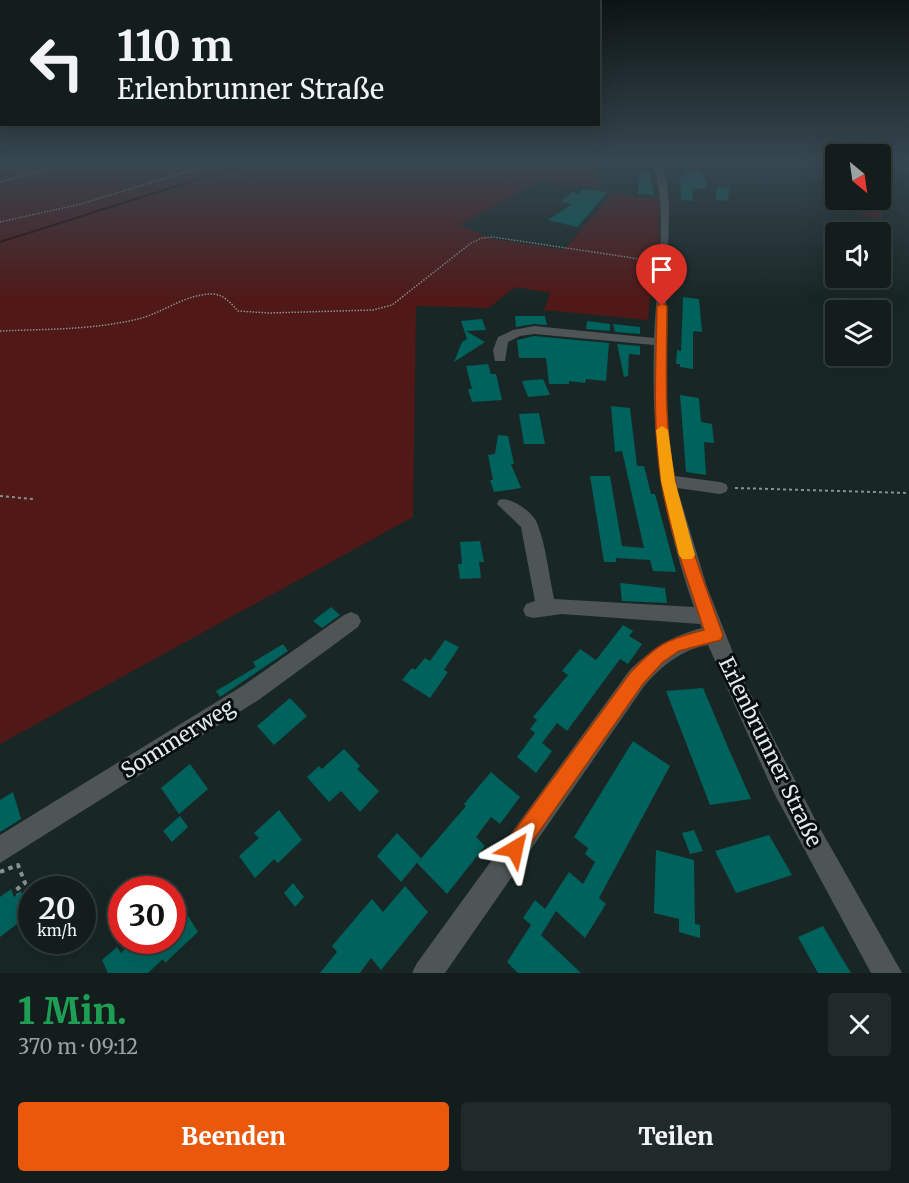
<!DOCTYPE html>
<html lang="de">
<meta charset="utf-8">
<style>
body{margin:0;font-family:Merriweather,serif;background:#1f2a29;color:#f1f3f6;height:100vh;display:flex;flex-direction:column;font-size:22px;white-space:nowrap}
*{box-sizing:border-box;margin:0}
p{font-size:20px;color:#9ca2a3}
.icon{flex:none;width:33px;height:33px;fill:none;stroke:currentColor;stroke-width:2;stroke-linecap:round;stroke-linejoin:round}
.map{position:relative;height:973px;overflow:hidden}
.drawer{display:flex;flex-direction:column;background:#121d1c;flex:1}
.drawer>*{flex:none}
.top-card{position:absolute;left:0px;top:0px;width:600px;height:126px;box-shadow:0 6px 24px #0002,0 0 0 2px #313b3b;background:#121d1c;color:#f1f3f6;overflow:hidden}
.needle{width:39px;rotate:151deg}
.controls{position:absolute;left:825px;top:144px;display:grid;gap:12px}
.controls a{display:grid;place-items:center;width:66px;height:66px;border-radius:6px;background:#121d1c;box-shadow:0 6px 24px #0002,0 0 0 2px #313b3b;font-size:30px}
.speed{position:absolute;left:18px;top:876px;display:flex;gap:12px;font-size:30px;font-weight:700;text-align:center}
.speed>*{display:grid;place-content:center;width:78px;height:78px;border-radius:50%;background:#121d1c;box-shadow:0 6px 24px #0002,0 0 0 2px #313b3b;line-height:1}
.speed small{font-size:15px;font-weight:400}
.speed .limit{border:9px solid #d22;background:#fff;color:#111}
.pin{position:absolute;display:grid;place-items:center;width:51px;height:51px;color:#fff;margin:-62px -26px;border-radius:50% 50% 50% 0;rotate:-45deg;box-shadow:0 0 6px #0007}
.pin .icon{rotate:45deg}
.me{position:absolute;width:66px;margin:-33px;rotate:36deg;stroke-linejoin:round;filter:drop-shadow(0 0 4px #0008)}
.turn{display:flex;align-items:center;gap:21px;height:126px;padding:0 18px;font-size:27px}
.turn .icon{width:78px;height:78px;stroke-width:2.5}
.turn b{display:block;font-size:42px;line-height:51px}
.round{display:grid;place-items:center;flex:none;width:63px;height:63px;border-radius:6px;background:#1f2a29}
.summary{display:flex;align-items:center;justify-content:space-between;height:102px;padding:0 18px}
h1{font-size:36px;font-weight:800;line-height:45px;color:#1e9e55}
.action{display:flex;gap:12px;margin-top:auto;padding:12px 18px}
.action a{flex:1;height:69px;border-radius:6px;background:#ea580c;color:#fff;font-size:24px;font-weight:800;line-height:69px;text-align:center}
.action a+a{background:#1f2a29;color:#f1f3f6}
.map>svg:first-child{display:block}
.green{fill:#501817}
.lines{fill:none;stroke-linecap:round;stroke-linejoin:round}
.stream{stroke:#260000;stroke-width:2}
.building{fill:#00625c}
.path-far2{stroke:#859290;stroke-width:1.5;stroke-dasharray:1.5 1.5;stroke-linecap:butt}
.path-far1{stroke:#859290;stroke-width:2;stroke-dasharray:3 3;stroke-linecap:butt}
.path{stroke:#859290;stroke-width:4;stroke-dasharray:4.5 4.5;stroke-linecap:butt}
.minor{fill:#4e5554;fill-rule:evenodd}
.route{fill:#ea580c;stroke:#983908;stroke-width:1.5}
.slow{fill:#f59e0b}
.labels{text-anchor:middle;stroke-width:6;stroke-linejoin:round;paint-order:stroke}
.near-street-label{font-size:21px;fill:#e1ebe9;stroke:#080e0e}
</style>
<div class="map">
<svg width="909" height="973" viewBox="0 0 909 973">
<rect width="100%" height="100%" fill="#182725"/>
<g class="green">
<polygon points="0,163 596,163 598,188 539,181 460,225 493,239 564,250 613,193 659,200 659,261 653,261 648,320 544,310 550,293 515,287 489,308 416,306 413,517 0,744"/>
<polygon points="881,168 886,168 881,218 858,215 860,200 880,200"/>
</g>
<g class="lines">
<polyline class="stream" points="0,242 249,163"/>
</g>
<g class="building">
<polygon points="685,170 700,171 706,181 707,189 692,188 693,201 681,200 680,177 685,177"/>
<polygon points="639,172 649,172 654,195 638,194"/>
<polygon points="717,186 729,188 728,201 716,200"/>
<polygon points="583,189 608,192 577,227 548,220 572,204 560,202 572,192 578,194"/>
<polygon points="683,297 699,299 702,332 694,331 693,333 693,369 680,367 680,364 676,364 677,350 681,351"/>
<polygon points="515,316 545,316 547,325 534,324 516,327"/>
<polygon points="482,319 486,330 466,331 485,342 454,362 462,342 467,339 461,321"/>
<polygon points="587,321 610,324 610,331 586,329"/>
<polygon points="613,324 640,327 640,334 615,332"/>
<polygon points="534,336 609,343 606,381 586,379 585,383 569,381 569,384 549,384 546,358 519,358 517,340"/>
<polygon points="617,344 640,346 640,355 629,354 628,376 624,377"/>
<polygon points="488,364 491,374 496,374 502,400 472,402 468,389 472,389 466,366"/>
<polygon points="543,379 550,395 528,397 522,381"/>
<polygon points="680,395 699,398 701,422 712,424 714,443 704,442 706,475 686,472"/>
<polygon points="611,406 630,408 637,466 644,466 651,494 655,494 676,572 653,571 650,560 616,558 616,562 604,562 590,476 610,476 622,546 644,548 622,451 615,452"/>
<polygon points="539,413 545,444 524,444 519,414"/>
<polygon points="498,435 508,436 514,464 511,464 521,488 494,492 490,480 493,480 488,455 495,454"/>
<polygon points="480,541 484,562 479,562 481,578 460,579 458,564 462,564 460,542"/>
<polygon points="620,583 665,588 667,603 622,601"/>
<polygon points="331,607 340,615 322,628 313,621"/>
<polygon points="623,625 633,631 629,636 642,644 628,664 620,659 567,731 557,723 542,743 552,751 536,773 517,757 535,733 530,729 537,720 533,717 568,675 562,671 580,649 596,660"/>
<polygon points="445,640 459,647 444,670 448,672 430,698 402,680 412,668 415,670 425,658 430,661"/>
<polygon points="283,644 288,651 220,697 216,691 256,667 253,662"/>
<polygon points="703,688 727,745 751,799 710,805 666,691"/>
<polygon points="290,698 307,716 274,745 257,726"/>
<polygon points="633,741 670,766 599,898 606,904 585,938 556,911 541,935 581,973 518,973 507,962 531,925 523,918 535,900 545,909 569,872 583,884 595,862 585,854 588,848 574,837"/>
<polygon points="344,749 360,766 357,769 379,791 360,812 341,791 329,802 307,777 319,766 322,769"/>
<polygon points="190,764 208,789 179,814 161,788"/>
<polygon points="491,772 520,797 500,824 491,817 476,837 485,846 447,894 417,863 466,806 464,804"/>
<polygon points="13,792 21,819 0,832 0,800"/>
<polygon points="279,810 302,840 278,863 274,859 255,878 239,856 259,838 254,833"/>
<polygon points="180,816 188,827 172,842 163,831"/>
<polygon points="694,830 703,851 690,854 682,833"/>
<polygon points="397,833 421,858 401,882 377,856"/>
<polygon points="769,835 792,875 736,893 715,851"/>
<polygon points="656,850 694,860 695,924 700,925 700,938 679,932 679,919 654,913"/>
<polygon points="293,883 304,897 295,907 284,893"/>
<polygon points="405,886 428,912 381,970 371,958 360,973 320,973 337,952 332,946 372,899 383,912"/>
<polygon points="11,889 14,897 21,891 30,914 0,937 0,897"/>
<polygon points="172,890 198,932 165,963 163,959 148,973 108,973 102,960 117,947 121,953 134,940 172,940"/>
<polygon points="823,926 840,955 851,973 818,973 798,937"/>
</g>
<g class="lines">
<g class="path-far2">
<polyline points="829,163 836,164"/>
<polyline points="880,168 909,170"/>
<polyline points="0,182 68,163"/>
<polyline points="0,222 81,204 215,163"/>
<path d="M0 331C46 329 93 330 138 319 163 313 185 294 212 294 223 294 231 303 238 311L269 313 373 310 392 305 471 243 482 238 493 237 653 261"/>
</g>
<g class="path-far1">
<polyline points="735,488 909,493"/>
<polyline points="0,496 33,499"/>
</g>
<polyline class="path" points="0,872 18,865 25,883 16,890 18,894"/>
<g class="minor">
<path d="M653 163H661L667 181 669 206C668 296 658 388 675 476L720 482 726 484 728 488 726 492 720 494 677 488 707 587 745 683 817 823 902 973H871L774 793 708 645C681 650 663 665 645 685L445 973H412L417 963 629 671C651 649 672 636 702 628L700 624 562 614 533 618 526 616 523 610 526 604 535 601 521 527 497 504 499 500C510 496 533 512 537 523 546 545 549 576 554 599L694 607C662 515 651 442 654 345L534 334 520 336 508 342 505 361H495L493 350 498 337 513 330 534 326 654 338C656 285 669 213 653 163Z"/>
<polygon points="351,612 358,615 361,621 358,627 260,699 0,863 0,835 244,685 344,615"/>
</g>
</g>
<linearGradient id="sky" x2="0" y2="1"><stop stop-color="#0d1514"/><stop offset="0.54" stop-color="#374751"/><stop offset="1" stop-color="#374751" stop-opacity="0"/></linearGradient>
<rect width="909" height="300" fill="url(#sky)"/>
<path class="route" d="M662 303 667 306C667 364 663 423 675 481 685 533 705 585 723 635L721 640 679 651 663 662 643 684 522 856 515 860 507 856 504 849 507 841 630 673C657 644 667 639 704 630 688 581 669 531 661 480 652 422 656 364 657 306Z"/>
<polygon class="slow" points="662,426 668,430 675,481 695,555 692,559 682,559 679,555 661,481 656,430"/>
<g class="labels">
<g class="near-street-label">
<text transform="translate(178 739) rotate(-32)" y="7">Sommerweg</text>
<text transform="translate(770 752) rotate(64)" y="7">Erlenbrunner Straße</text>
</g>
</g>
</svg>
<div class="controls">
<a><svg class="needle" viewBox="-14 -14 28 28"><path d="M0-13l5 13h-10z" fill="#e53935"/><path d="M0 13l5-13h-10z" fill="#9ca2a3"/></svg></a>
<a><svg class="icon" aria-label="sound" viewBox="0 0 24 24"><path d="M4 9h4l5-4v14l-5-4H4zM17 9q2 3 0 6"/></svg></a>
<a><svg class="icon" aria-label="layers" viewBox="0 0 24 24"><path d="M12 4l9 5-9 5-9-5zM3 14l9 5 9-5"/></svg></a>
</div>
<div class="speed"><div>20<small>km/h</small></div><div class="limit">30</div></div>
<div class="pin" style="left:662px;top:306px;background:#d93025"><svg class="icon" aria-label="arrive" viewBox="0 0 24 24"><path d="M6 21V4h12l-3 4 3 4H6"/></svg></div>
<svg class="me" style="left:515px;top:849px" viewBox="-20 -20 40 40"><path d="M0-17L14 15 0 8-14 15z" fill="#ea580c" stroke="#fff" stroke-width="4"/></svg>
<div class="top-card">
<div class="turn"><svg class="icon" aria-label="left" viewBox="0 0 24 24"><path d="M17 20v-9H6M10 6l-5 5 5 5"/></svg><div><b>110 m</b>Erlenbrunner Straße</div></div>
</div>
</div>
<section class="drawer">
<div class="summary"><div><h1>1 Min.</h1><p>370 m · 09:12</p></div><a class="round"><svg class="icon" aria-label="close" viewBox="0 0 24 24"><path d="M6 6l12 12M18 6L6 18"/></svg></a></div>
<div class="action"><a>Beenden</a><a>Teilen</a></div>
</section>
